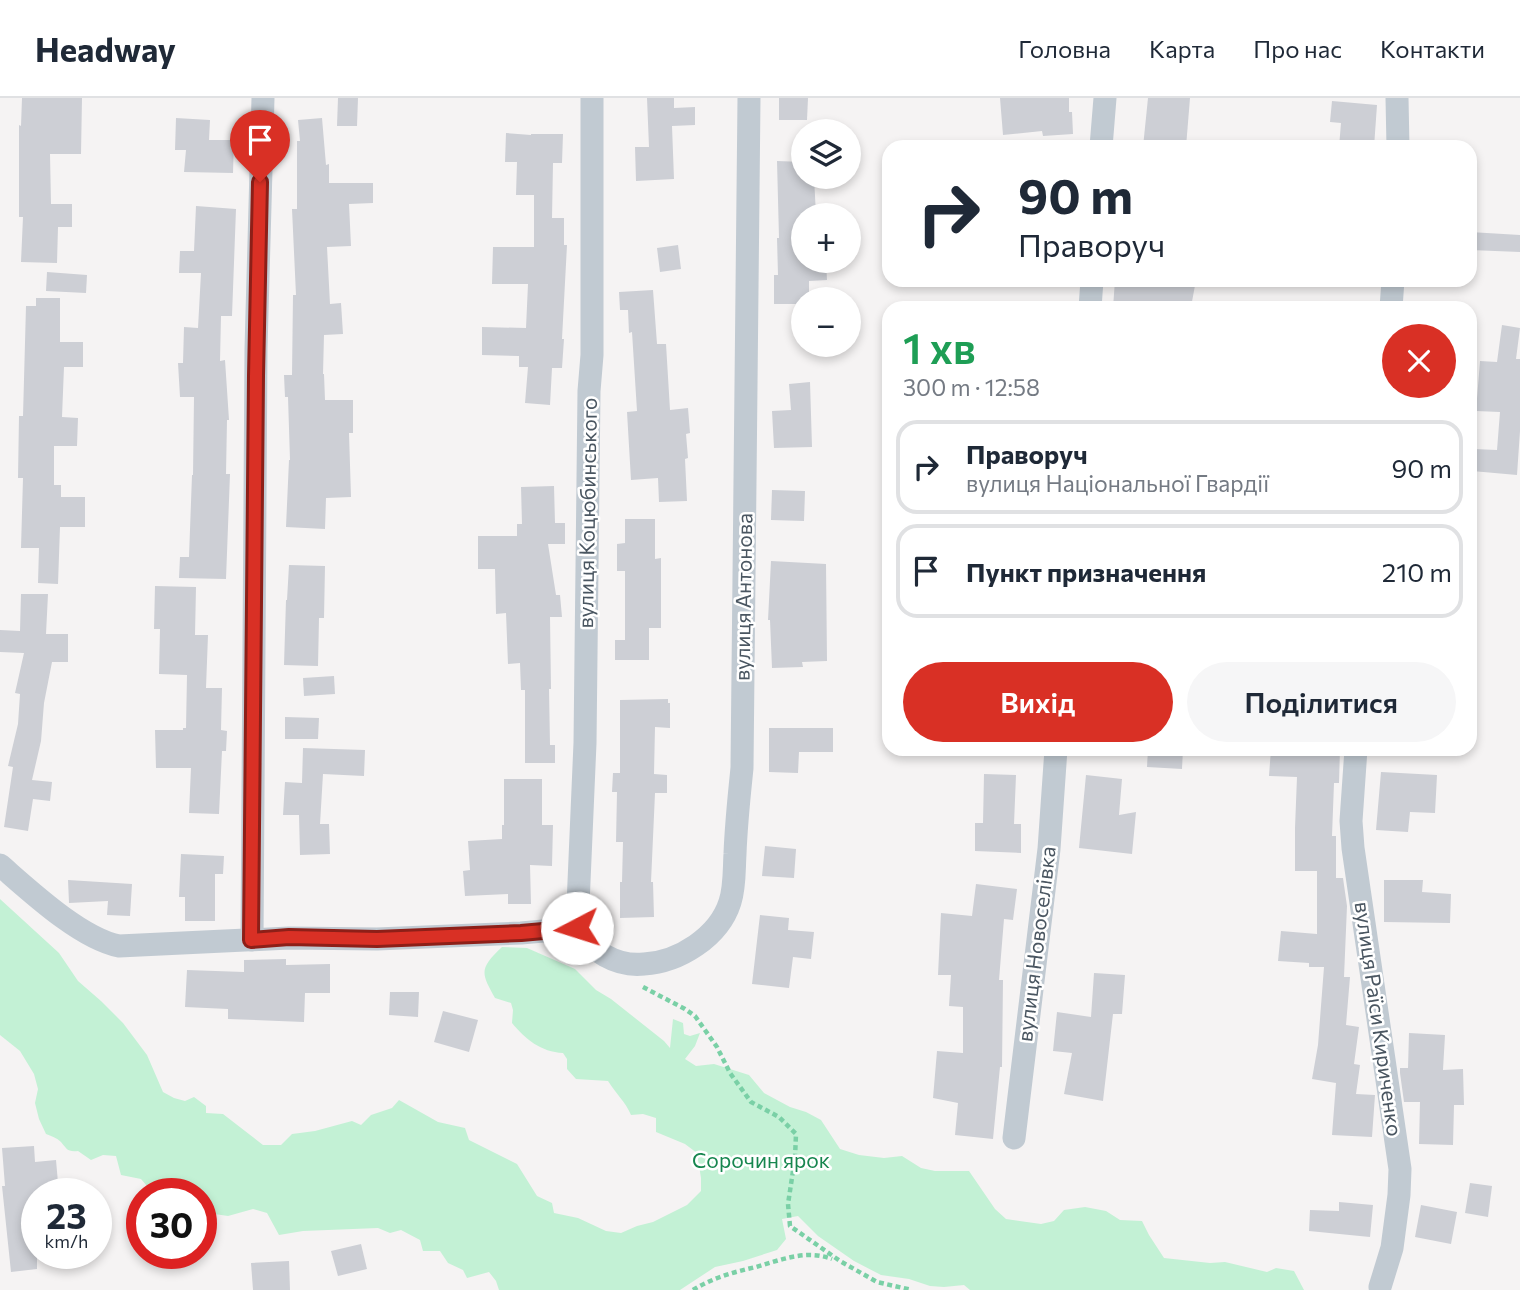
<!DOCTYPE html>
<html lang="uk">
<meta charset="utf-8">
<style>
body{margin:0;font-family:Commissioner,sans-serif;background:#f6f6f7;color:#1f2937;height:100vh;display:flex;flex-direction:column;font-size:26px;white-space:nowrap}
*{box-sizing:border-box;margin:0}
p{font-size:23px;color:#747a83}
.icon{flex:none;width:38px;height:38px;fill:none;stroke:currentColor;stroke-width:2;stroke-linecap:round;stroke-linejoin:round}
.map{position:relative;flex:1;overflow:hidden}
.details{position:absolute;left:882px;top:203px;width:595px;height:455px;display:flex;flex-direction:column;background:#fff;border-radius:21px;box-shadow:0 4px 10px #0003}
.details>*{flex:none}
.hud{position:absolute;left:882px;top:42px;width:595px;height:147px;border-radius:21px;box-shadow:0 4px 10px #0003;background:#fff;color:#1f2937;overflow:hidden}
.buttons{position:absolute;left:791px;top:21px;display:grid;gap:14px}
.buttons a{display:grid;place-items:center;width:70px;height:70px;border-radius:50%;background:#fff;box-shadow:0 4px 10px #0003;font-size:35px}
.speed{position:absolute;left:21px;top:1080px;display:flex;gap:14px;font-size:35px;font-weight:700;text-align:center}
.speed>*{display:grid;place-content:center;width:91px;height:91px;border-radius:50%;background:#fff;box-shadow:0 4px 10px #0003;line-height:1}
.speed small{font-size:18px;font-weight:400}
.speed .limit{border:10px solid #d22;background:#fff;color:#111}
.pin{position:absolute;display:grid;place-items:center;width:60px;height:60px;color:#fff;margin:-72px -30px;border-radius:50% 50% 50% 0;rotate:-45deg;box-shadow:0 0 7px #0007}
.pin .icon{rotate:45deg}
.me{position:absolute;width:77px;margin:-38px;rotate:265deg;stroke-linejoin:round;filter:drop-shadow(0 0 5px #0008)}
.turn{display:flex;align-items:center;gap:24px;height:147px;padding:0 21px;font-size:32px}
.turn .icon{width:91px;height:91px;stroke-width:2.5}
.turn b{display:block;font-size:49px;line-height:60px}
.round{display:grid;place-items:center;flex:none;width:74px;height:74px;border-radius:37px;background:#f6f6f7}
.overview{display:flex;align-items:center;justify-content:space-between;height:119px;padding:0 21px}
h1{font-size:42px;font-weight:600;line-height:52px;color:#1e9e55}
.cta{display:flex;gap:14px;margin-top:auto;padding:14px 21px}
.cta a{flex:1;height:80px;border-radius:42px;background:#d93025;color:#fff;font-size:28px;font-weight:600;line-height:80px;text-align:center}
.cta a+a{background:#f6f6f7;color:#1f2937}
ul{padding:0;list-style:none}
li{display:flex;align-items:center;gap:21px;height:94px;margin:0 14px 10px;padding:0 7px;border:4px solid #e0e1e3;border-radius:21px}
li div{flex:1}
li b{display:block;font-size:26px}
li em{font-style:normal}
header{display:flex;align-items:center;gap:42px;box-sizing:border-box;height:98px;padding:0 35px;background:#fff;border-bottom:2px solid #e0e1e3}
header strong{font-size:33px}
nav{display:flex;gap:38px;margin-inline-start:auto;font-size:24px}
.map>svg:first-child{display:block}
.green{fill:#c3f1d5}
.building{fill:#cdcfd5}
.lines{fill:none;stroke-linecap:round;stroke-linejoin:round}
.path{stroke:#7ad0a6;stroke-width:4.5;stroke-dasharray:5 3.5;stroke-linecap:butt}
.minor{stroke:#c1cad2;stroke-width:23}
.route-casing{stroke:#8d1f18;stroke-width:18}
.route{stroke:#d93025;stroke-width:12}
.labels{text-anchor:middle;stroke-width:5;stroke-linejoin:round;paint-order:stroke}
.street-label{font-size:21px;fill:#4a5661;stroke:#fff}
.park-label{font-size:21px;fill:#17864f;stroke:#fff}
</style>
<header>
<strong>Headway</strong>
<nav><a>Головна</a><a>Карта</a><a>Про нас</a><a>Контакти</a></nav>
</header>
<div class="map">
<svg width="1520" height="1192" viewBox="0 0 1520 1192">
<rect width="100%" height="100%" fill="#f5f3f3"/>
<path class="green" d="M0 801 59 855 78 883 101 903 123 925 147 957 163 994 174 1000 185 1003 194 999 206 1008V1015L223 1016 263 1047H281L292 1036 315 1033 352 1023 361 1027 371 1017 392 1010 399 1002 438 1024 465 1030 469 1042 517 1066 537 1098 552 1105 554 1115 578 1120 606 1133 621 1135 637 1128 653 1124 687 1107 701 1093V1080L697 1055 685 1046 656 1034V1020L643 1016 631 1017C625 1003 616 996 608 983L576 981 567 971V961L563 955C541 954 525 941 512 925L513 912 511 905 495 900C480 874 480 870 502 849L527 850 575 871 596 892 611 901 664 943 670 950 673 921 683 925 684 936 690 938 700 935 695 948 685 961 696 968 714 966 749 977 764 995 790 1009 806 1014 821 1022 840 1051 859 1057 884 1060 902 1058 921 1070 935 1073H969L995 1111 1006 1121 1041 1126 1054 1123 1064 1112 1085 1109 1106 1113 1120 1122 1142 1123 1149 1137 1164 1160 1210 1165 1225 1164 1267 1174 1276 1170 1294 1173 1304 1192H970L964 1187 944 1189 930 1188 909 1181 881 1177 854 1163 818 1138 798 1118 782 1121 786 1141 777 1152 743 1163 715 1169 680 1192H499L496 1183 489 1174 467 1180 463 1172 448 1165 440 1153H423L420 1142 401 1132 390 1135 378 1130 303 1133 279 1137 267 1115 253 1111 228 1118 201 1114V1096L153 1095 141 1081 121 1077 116 1058 103 1057 91 1062 78 1053C67 1054 67 1051 61 1044 57 1040 51 1038 46 1036L39 1021 35 1005 38 991 34 976 20 953 0 937Z"/>
<g class="building">
<polygon points="22,0 82,0 81,56 50,56 51,106 72,106 72,129 58,129 57,165 21,164 23,119 19,119 19,27 21,28"/>
<polygon points="338,0 358,0 357,28 337,28"/>
<polygon points="647,0 674,0 674,10 695,9 695,27 672,28 674,81 636,83 635,49 649,49"/>
<polygon points="779,0 808,0 807,22 779,22"/>
<polygon points="1000,0 1069,0 1069,14 1072,14 1073,36 1043,38 1042,33 1003,37"/>
<polygon points="1148,0 1190,0 1186,49 1143,49"/>
<polygon points="1332,3 1377,7 1374,49 1339,49 1341,25 1330,24"/>
<polygon points="176,20 210,22 209,42 234,42 233,75 184,74 186,52 175,52"/>
<polygon points="322,20 326,67 329,66 329,85 373,85 373,105 349,106 351,148 327,149 330,206 341,205 343,236 324,237 323,276 324,276 325,302 353,302 353,335 349,335 351,399 326,400 325,431 286,429 289,362 290,362 288,299 285,299 284,277 292,277 293,197 296,197 292,111 297,111 297,43 300,43 298,22"/>
<polygon points="506,35 531,37 531,36 563,36 562,65 553,65 552,120 564,120 564,147 567,147 562,241 564,241 562,270 552,270 550,307 525,305 528,269 519,269 519,258 482,257 482,229 526,230 528,186 492,186 493,149 534,149 534,97 516,97 517,64 505,64"/>
<polygon points="777,63 803,64 803,79 814,79 816,117 803,117 803,163 826,163 827,182 809,183 809,201 803,201 803,206 774,206 774,177 778,177 777,140 779,140"/>
<polygon points="196,108 236,111 232,218 221,218 220,263 225,262 229,322 227,322 226,376 230,376 226,481 179,480 180,459 189,459 192,377 193,377 194,299 180,299 178,265 183,265 184,229 198,230 201,175 179,175 180,153 194,153"/>
<polygon points="1470,134 1520,137 1520,154 1470,152"/>
<polygon points="678,147 681,171 660,174 657,150"/>
<polygon points="47,174 87,177 86,195 46,193"/>
<polygon points="1115,182 1196,182 1191,209 1165,203 1165,210 1113,210"/>
<polygon points="653,192 657,246 666,246 670,312 688,310 690,335 686,336 688,360 685,361 687,403 659,404 658,380 631,382 627,314 637,313 632,234 629,235 628,212 620,212 619,194"/>
<polygon points="36,200 60,200 60,244 83,244 83,269 64,269 62,319 78,320 77,348 54,348 54,387 61,387 61,399 85,399 85,429 60,429 58,486 38,485 39,450 21,450 23,380 18,380 19,318 23,318 26,208 36,208"/>
<polygon points="1502,227 1520,230 1516,261 1520,261 1520,333 1517,377 1472,373 1474,351 1497,352 1500,314 1476,313 1480,263 1497,264"/>
<polygon points="810,284 812,349 774,350 772,313 791,312 789,286"/>
<polygon points="554,388 555,425 565,425 565,446 548,446 556,497 560,497 562,519 550,519 551,591 549,591 550,647 555,647 555,665 525,665 525,592 521,592 520,565 508,566 506,515 496,516 495,471 478,471 478,438 517,438 517,426 522,426 521,389"/>
<polygon points="772,392 805,393 804,423 771,422"/>
<polygon points="625,421 655,421 655,461 661,460 661,530 649,530 649,562 615,562 615,542 625,542 625,473 617,473 617,446 625,445"/>
<polygon points="771,463 826,466 827,563 802,564 803,569 772,570 770,522 768,522"/>
<polygon points="289,467 325,468 324,520 319,520 318,568 284,567 286,502 287,502"/>
<polygon points="155,488 196,489 195,537 208,537 206,590 222,590 221,632 227,633 226,653 222,653 219,716 189,715 191,670 156,670 155,632 183,632 183,630 186,630 187,577 159,576 160,531 154,531"/>
<polygon points="21,496 48,496 46,536 68,536 68,564 52,564 44,605 41,643 32,682 52,684 50,703 33,701 28,733 4,729 13,669 8,668 18,626 20,596 15,595 24,555 0,554 0,532 20,533"/>
<polygon points="334,578 335,596 304,598 303,580"/>
<polygon points="668,601 668,605 670,605 670,630 655,629 654,676 667,677 667,695 655,695 651,784 653,784 654,819 620,820 620,784 622,784 623,744 616,744 617,694 612,694 613,675 620,675 620,602"/>
<polygon points="285,619 319,620 318,641 285,641"/>
<polygon points="769,630 833,630 833,654 799,654 798,675 769,674"/>
<polygon points="303,650 365,652 364,678 323,676 320,726 329,726 330,756 300,757 299,717 283,717 285,684 302,685"/>
<polygon points="1148,651 1183,651 1182,671 1147,669"/>
<polygon points="1271,651 1340,651 1339,685 1334,685 1332,738 1336,738 1336,780 1343,780 1347,808 1344,879 1350,879 1346,927 1359,929 1354,966 1360,967 1356,996 1375,997 1372,1039 1332,1037 1336,985 1312,981 1318,947 1324,869 1309,869 1309,865 1278,863 1281,833 1317,836 1317,773 1295,773 1295,730 1297,679 1269,678"/>
<polygon points="1381,674 1437,677 1435,715 1410,714 1408,734 1376,732"/>
<polygon points="984,676 1016,677 1014,726 1021,726 1021,755 975,753 975,725 983,725"/>
<polygon points="1086,677 1122,681 1119,717 1136,714 1132,756 1079,750"/>
<polygon points="504,681 542,681 542,727 553,727 552,768 530,767 531,806 508,806 508,796 465,798 463,773 470,772 468,743 502,741 502,727 504,727"/>
<polygon points="765,748 796,751 794,780 762,778"/>
<polygon points="181,756 224,758 223,776 215,776 215,823 185,823 185,799 179,799"/>
<polygon points="68,782 132,786 130,818 107,817 108,803 69,805"/>
<polygon points="1384,782 1423,782 1422,794 1451,796 1450,825 1384,824"/>
<polygon points="976,786 1017,791 1013,822 1004,821 999,882 1003,882 1002,969 1000,969 993,1041 955,1037 958,1005 933,1000 937,953 963,955 963,909 949,908 951,877 938,877 941,815 972,818"/>
<polygon points="760,817 789,820 788,832 814,834 811,861 793,859 789,890 752,886"/>
<polygon points="286,861 286,867 330,866 330,895 305,895 304,924 228,921 228,911 185,909 187,872 244,874 244,862"/>
<polygon points="1094,875 1125,877 1122,916 1113,916 1103,1003 1064,996 1072,955 1053,953 1057,914 1091,919"/>
<polygon points="390,894 419,894 418,919 389,917"/>
<polygon points="443,913 478,922 469,954 434,944"/>
<polygon points="1409,935 1445,937 1443,972 1463,971 1464,1007 1454,1007 1453,1047 1419,1046 1420,1004 1404,1004 1400,975 1400,970 1408,970"/>
<polygon points="34,1048 35,1064 56,1062 59,1096 37,1096 37,1171 11,1174 2,1088 5,1088 2,1050"/>
<polygon points="1470,1085 1492,1088 1488,1119 1465,1115"/>
<polygon points="1339,1104 1373,1107 1370,1139 1309,1133 1310,1112 1339,1113"/>
<polygon points="1421,1107 1457,1114 1451,1146 1415,1139"/>
<polygon points="361,1146 367,1171 338,1178 331,1153"/>
<polygon points="289,1163 290,1192 253,1192 251,1165"/>
</g>
<g class="lines">
<g class="path">
<polyline points="643,889 685,911 695,918 717,949 730,975 751,1004 779,1019 796,1036 795,1060 788,1106 790,1128 840,1163 877,1184 912,1192"/>
<path d="M693 1192C712 1180 734 1174 756 1169 781 1162 806 1151 832 1161"/>
</g>
<g class="minor">
<polyline points="1397,0 1398,49"/>
<polyline points="1101,49 1105,0"/>
<polyline points="1090,210 1092,182"/>
<polyline points="1391,210 1393,182"/>
<polyline points="1356,651 1351,723 1353,750 1400,1071 1399,1097 1392,1150 1380,1189"/>
<path d="M0 767C30 793 80 840 119 848L289 840 377 841 521 835 577 830"/>
<path d="M577 830C591 853 616 869 644 866 679 864 719 839 730 804 735 789 734 771 735 756 736 727 739 699 742 670L749 0"/>
<polyline points="577,830 585,645 589,293 592,257 592,0"/>
<polyline points="252,842 256,251 263,0"/>
<polyline points="1014,1040 1049,751 1056,651"/>
</g>
</g>
<g class="lines">
<g class="route-casing">
<polyline id="route" points="260,84 256,278 251,842 289,839 377,841 521,835 577,830"/>
</g>
<use href="#route" class="route"/>
</g>
<g class="labels">
<g class="street-label">
<text transform="translate(588 415) rotate(-89)" y="7">вулиця Коцюбинського</text>
<text transform="translate(744 499) rotate(-89)" y="7">вулиця Антонова</text>
<text transform="translate(1037 846) rotate(-83)" y="7">вулиця Новоселівка</text>
<text transform="translate(1378 921) rotate(82)" y="7">вулиця Раїси Кириченко</text>
</g>
<g class="park-label">
<text x="761" y="1070">Сорочин ярок</text>
</g>
</g>
</svg>
<div class="buttons">
<a><svg class="icon" aria-label="layers" viewBox="0 0 24 24"><path d="M12 4l9 5-9 5-9-5zM3 14l9 5 9-5"/></svg></a>
<a>+</a>
<a>−</a>
</div>
<div class="speed"><div>23<small>km/h</small></div><div class="limit">30</div></div>
<div class="pin" style="left:260px;top:84px;background:#d93025"><svg class="icon" aria-label="arrive" viewBox="0 0 24 24"><path d="M6 21V4h12l-3 4 3 4H6"/></svg></div>
<svg class="me" style="left:577px;top:830px" viewBox="-20 -20 40 40"><circle r="19" fill="#fff"/><path d="M0-13L10 11 0 6-10 11z" fill="#d93025"/></svg>
<div class="hud">
<div class="turn"><svg class="icon" aria-label="right" viewBox="0 0 24 24"><path d="M7 20v-9h11M14 6l5 5-5 5"/></svg><div><b>90 m</b>Праворуч</div></div>
</div>
<section class="details">
<div class="overview"><div><h1>1 хв</h1><p>300 m · 12:58</p></div><a class="round" style="background:#d93025;color:#fff"><svg class="icon" aria-label="close" viewBox="0 0 24 24"><path d="M6 6l12 12M18 6L6 18"/></svg></a></div>
<ul>
<li><svg class="icon" aria-label="right" viewBox="0 0 24 24"><path d="M7 20v-9h11M14 6l5 5-5 5"/></svg><div><b>Праворуч</b><p>вулиця Національної Гвардії</p></div><em>90 m</em></li>
<li><svg class="icon" aria-label="arrive" viewBox="0 0 24 24"><path d="M6 21V4h12l-3 4 3 4H6"/></svg><div><b>Пункт призначення</b></div><em>210 m</em></li>
</ul>
<div class="cta"><a>Вихід</a><a>Поділитися</a></div>
</section>
</div>
